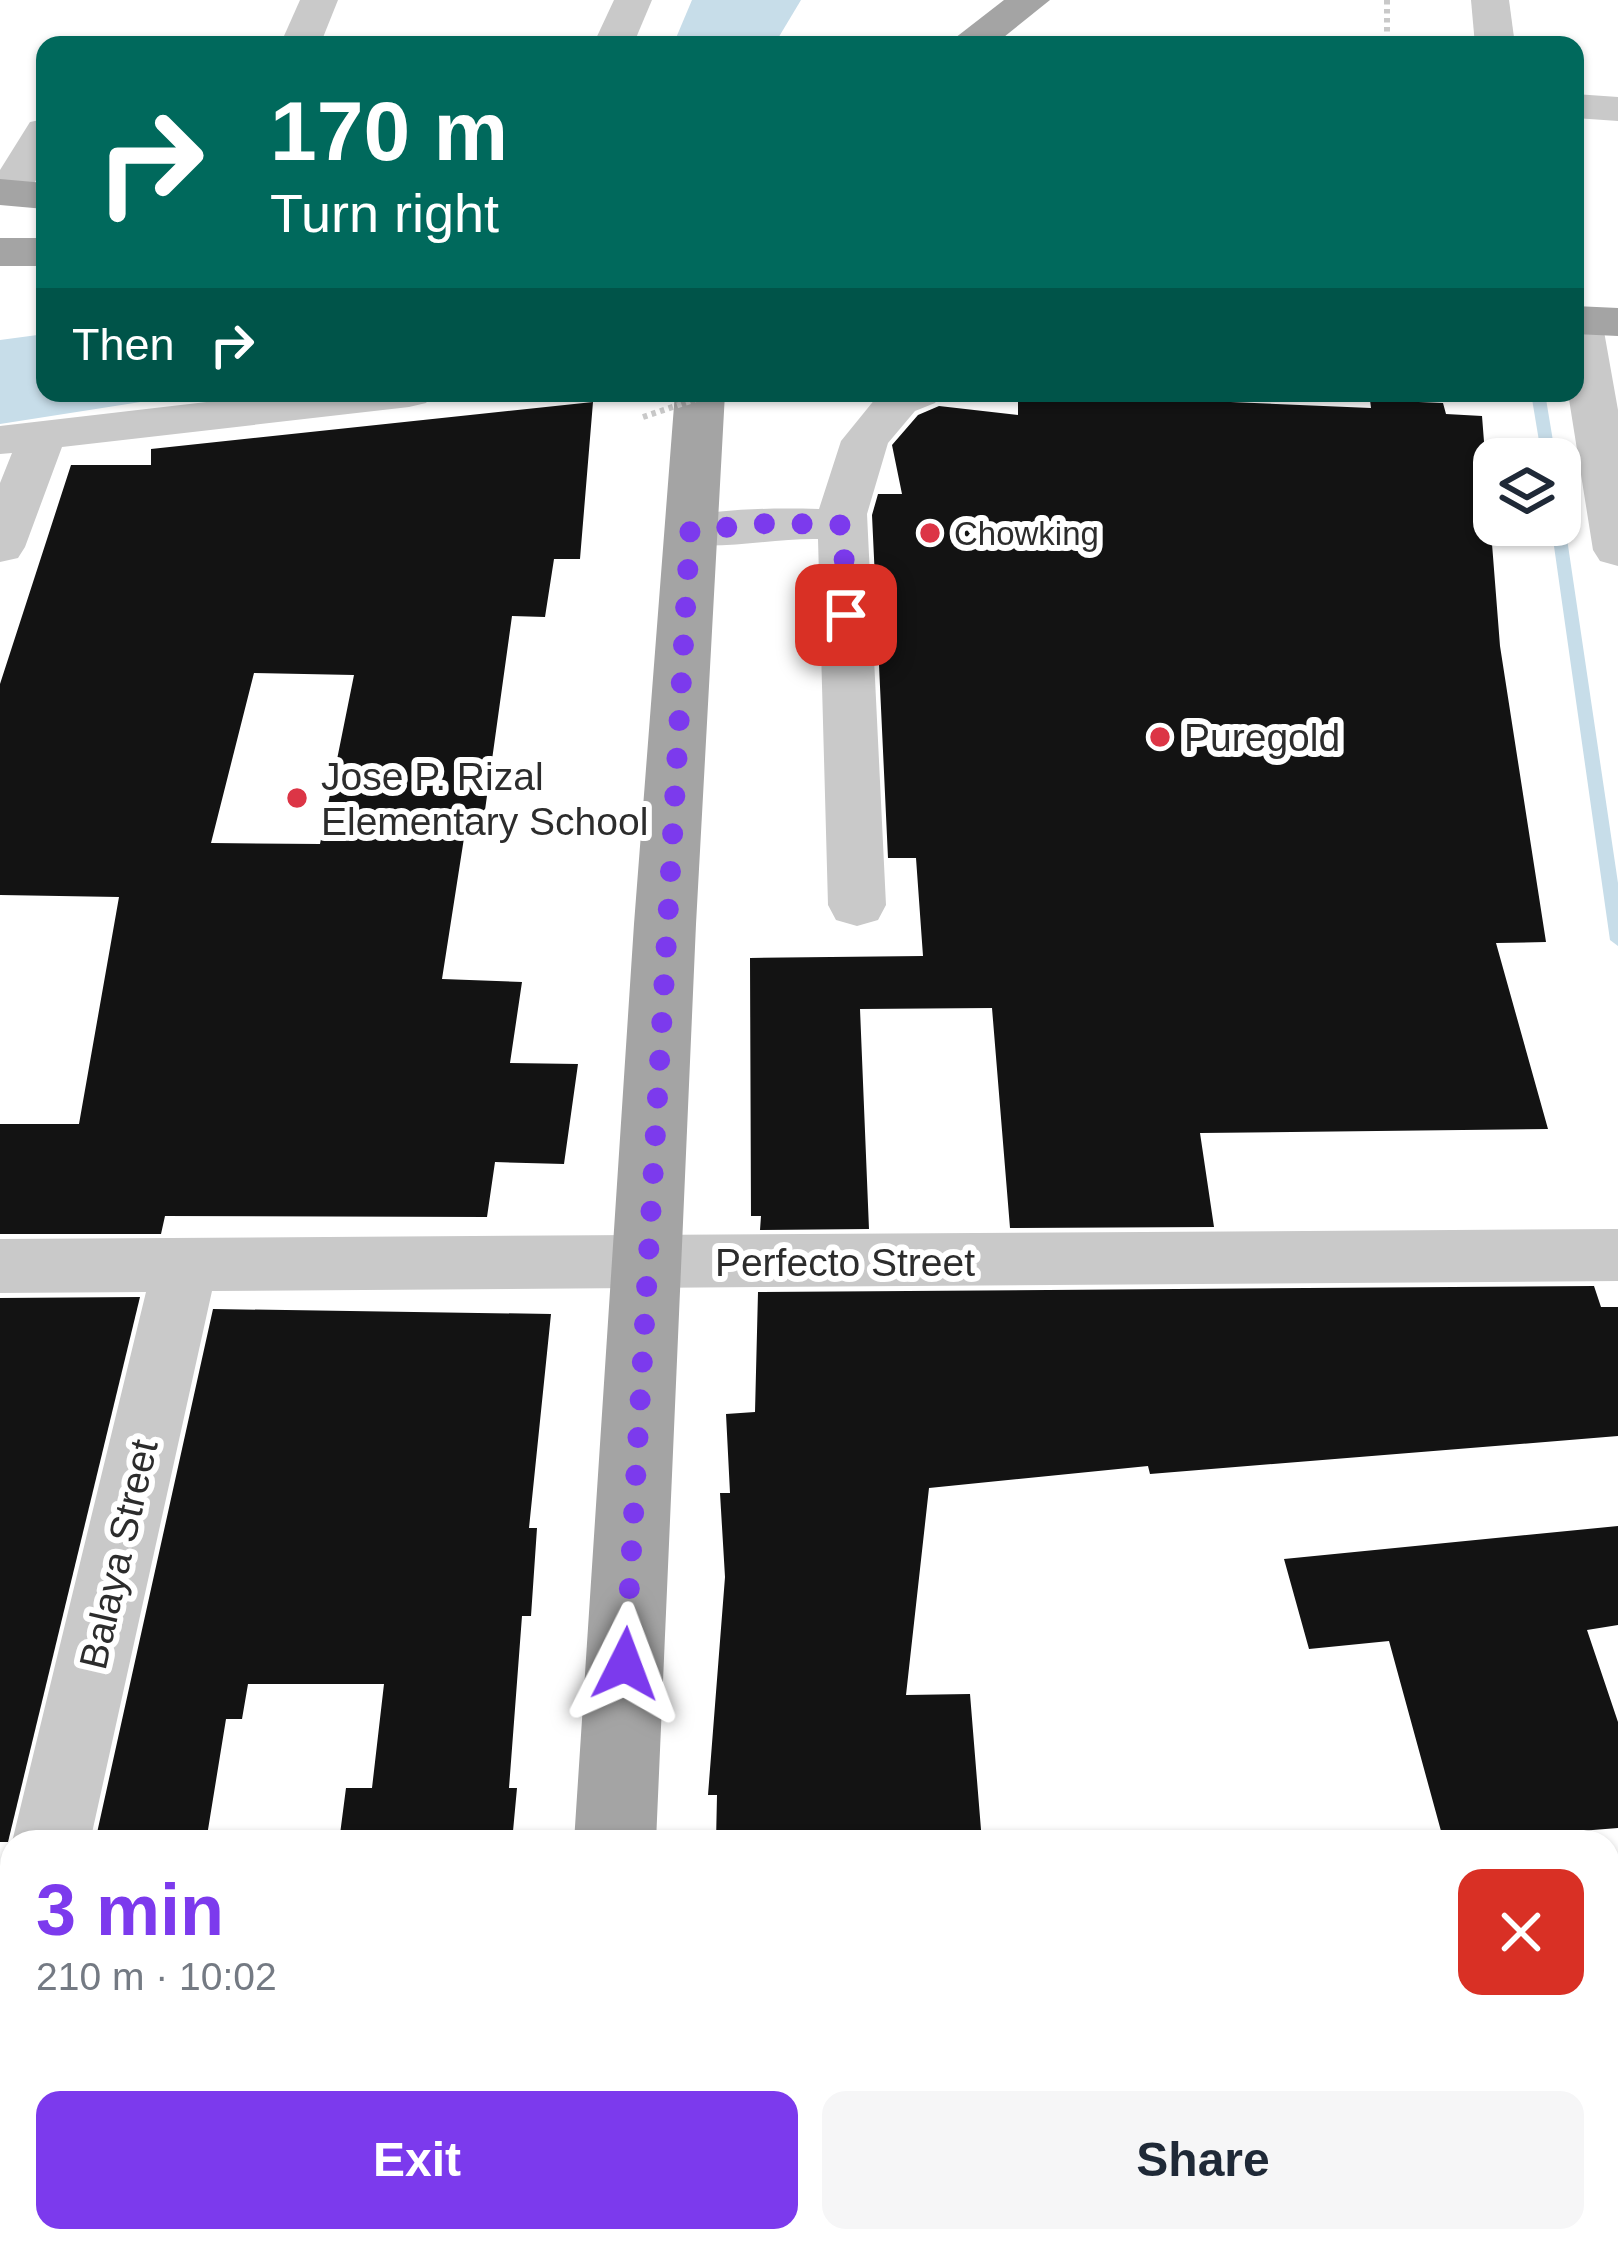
<!DOCTYPE html>
<meta charset="utf-8">
<style>
body{margin:0;font-family:Arial,sans-serif;background:#f6f6f7;color:#1f2937;height:100vh;display:flex;flex-direction:column;font-size:45px;white-space:nowrap}
*{box-sizing:border-box;margin:0}
p{font-size:39px;color:#747a83}
.icon{flex:none;width:66px;height:66px;fill:none;stroke:currentColor;stroke-width:2;stroke-linecap:round;stroke-linejoin:round}
.map{position:relative;flex:1;overflow:hidden}
.panel{position:absolute;left:0px;top:1830px;width:1620px;height:423px;display:flex;flex-direction:column;background:#fff;border-radius:36px 36px 0 0;box-shadow:0 3px 9px #0004}
.panel>*{flex:none}
.hud{position:absolute;left:36px;top:36px;width:1548px;height:366px;border-radius:24px;box-shadow:0 3px 9px #0004;background:#00695c;color:#fff;overflow:hidden}
.fabs{position:absolute;left:1473px;top:438px;display:grid;gap:24px}
.fabs a{display:grid;place-items:center;width:108px;height:108px;border-radius:24px;background:#fff;box-shadow:0 3px 9px #0004;font-size:60px}
.pin{position:absolute;display:grid;place-items:center;width:102px;height:102px;color:#fff;margin:-51px;border-radius:24px;box-shadow:0 6px 18px #0006}
.me{position:absolute;width:132px;margin:-66px;rotate:3deg;stroke-linejoin:round;filter:drop-shadow(0 0 9px #0008)}
.turn{display:flex;align-items:center;gap:42px;height:252px;padding:0 36px;font-size:54px}
.turn .icon{width:156px;height:156px;stroke-width:2.5}
.turn b{display:block;font-size:84px;line-height:102px}
.then{display:flex;align-items:center;height:114px;padding:0 36px;background:#0003;gap:24px;font-size:45px}
.round{display:grid;place-items:center;flex:none;width:126px;height:126px;border-radius:24px;background:#f6f6f7}
.summary{display:flex;align-items:center;justify-content:space-between;height:204px;padding:0 36px}
h1{font-size:72px;font-weight:700;line-height:90px;color:#7c3aed}
.action{display:flex;gap:24px;margin-top:auto;padding:24px 36px}
.action a{flex:1;height:138px;border-radius:24px;background:#7c3aed;color:#fff;font-size:48px;font-weight:700;line-height:138px;text-align:center}
.action a+a{background:#f6f6f7;color:#1f2937}
.map>svg:first-child{display:block}
.water{fill:#c7dde9}
.lines{fill:none;stroke-linecap:round;stroke-linejoin:round}
.stream{fill:#c7dde9;fill-rule:evenodd}
.building{fill:#131313;fill-rule:evenodd}
.path{stroke:#c9c9c9;stroke-width:6;stroke-dasharray:4.5 4.5;stroke-linecap:butt}
.minor{fill:#c9c9c9;fill-rule:evenodd}
.major{fill:#a4a4a4;fill-rule:evenodd}
.path-bridge{stroke:#c9c9c9;stroke-width:6;stroke-dasharray:4.5 4.5;stroke-linecap:butt}
.route{stroke:#7c3aed;stroke-width:21;stroke-dasharray:0 37.8}
.poi-dot{fill:#dc3546;stroke:#fff;stroke-width:4.5}
.labels{text-anchor:middle;stroke-width:12;stroke-linejoin:round;paint-order:stroke}
.far-poi-label{font-size:33px;fill:#2c2c2c;stroke:#fff;text-anchor:start}
.poi-label{font-size:39px;fill:#2c2c2c;stroke:#fff;text-anchor:start}
.street-label{font-size:39px;fill:#2c2c2c;stroke:#fff}
</style>
<div class="map">
<svg width="1618" height="2251" viewBox="0 0 1618 2251">
<rect width="100%" height="100%" fill="#fff"/>
<g class="water">
<polygon points="692,0 801,0 774,45 673,45"/>
<polygon points="45,334 45,393 198,393 0,424 0,340"/>
</g>
<g class="lines">
<g class="stream">
<polygon points="1531,393 1545,393 1556,459 1542,459"/>
<polygon points="1560,521 1565,525 1618,883 1618,946 1610,940 1551,525 1560,525"/>
</g>
</g>
<g class="building">
<polygon points="1018,393 1371,408 1370,400 1443,403 1446,414 1482,416 1500,646 1546,942 1496,943 1548,1129 1200,1133 1214,1227 1010,1228 992,1008 860,1009 869,1229 760,1230 761,1216 751,1216 750,958 923,956 916,858 888,858 872,515 878,494 902,494 892,445 918,415 939,406 1018,415"/>
<path d="M593 402 580 559H554L545 617 512 616 481 839 464 838 442 979 522 982 510 1063 578 1064 564 1164 495 1162 487 1217 165 1216 161 1234H0V1124H79L119 897 0 895V684L71 465H151V449ZM254 673 354 675 320 844 211 843Z"/>
<polygon points="1594,1286 1601,1307 1618,1307 1618,1436 1150,1474 1148,1466 929,1488 906,1695 970,1694 982,1842 716,1842 717,1795 708,1795 725,1577 720,1493 730,1493 726,1414 755,1412 758,1292"/>
<polygon points="140,1297 8,1842 0,1842 0,1298"/>
<polygon points="213,1309 551,1314 529,1528 537,1528 531,1616 522,1616 509,1788 517,1788 512,1842 339,1842 346,1788 372,1788 384,1684 248,1684 242,1719 226,1719 206,1842 95,1842"/>
<polygon points="1618,1526 1618,1625 1587,1630 1618,1722 1618,1828 1444,1842 1389,1641 1309,1649 1284,1559"/>
</g>
<g class="lines">
<polyline class="path" points="1387,0 1387,45"/>
<g class="minor">
<polygon points="300,0 338,0 320,45 280,45"/>
<polygon points="614,0 652,0 633,45 593,45"/>
<polygon points="1471,0 1509,0 1515,45 1475,45"/>
<polygon points="1575,94 1618,97 1618,121 1575,118"/>
<polygon points="45,119 45,166 23,201 0,203 0,170 30,122"/>
<polygon points="1579,306 1595,310 1602,320 1618,410 1618,566 1600,561 1593,550 1568,393 1575,393 1575,307"/>
<polygon points="285,393 433,393 426,403 409,407 62,447 25,547 18,558 0,562 0,483 12,453 0,454 0,426"/>
<path d="M880 393H942L935 403 915 411 888 443 867 514 886 905 878 920 857 926 836 920 828 905 818 539C773 538 714 552 672 542L665 531 672 520C720 508 770 508 819 509L841 441Z"/>
<polygon points="1618,1229 1618,1281 212,1291 90,1842 12,1842 146,1292 0,1293 0,1239"/>
<polygon points="1618,1955 1618,2037 1608,2038 1608,1956"/>
<polygon points="12,1966 12,2096 0,2101 0,1971"/>
</g>
<g class="major">
<polygon points="1004,0 1050,0 994,45 946,45"/>
<polygon points="0,179 45,183 45,209 0,205"/>
<rect x="0" y="238" width="45" height="28"/>
<polygon points="1575,306 1618,308 1618,336 1575,334"/>
<polygon points="675,393 725,393 696,924 656,1842 574,1842 634,924"/>
<rect x="547" y="2241" width="92" height="10"/>
</g>
<polyline class="path-bridge" points="643,417 714,393"/>
</g>
<g class="lines">
<polyline class="route" points="625,1664 690,531 771,523 843,525 846,615"/>
</g>
<g class="poi-dot">
<circle cx="930" cy="533" r="12"/>
<circle cx="1160" cy="737" r="12"/>
<circle cx="297" cy="798" r="12"/>
</g>
<g class="labels">
<g class="far-poi-label">
<text x="954" y="545">Chowking</text>
</g>
<g class="poi-label">
<text x="1184" y="751">Puregold</text>
<text x="321" y="790">Jose P. Rizal<tspan x="321" dy="45">Elementary School</tspan></text>
</g>
<g class="street-label">
<text x="845" y="1276">Perfecto Street</text>
<text transform="translate(118 1554) rotate(-77)" y="14">Balaya Street</text>
</g>
</g>
</svg>
<div class="fabs">
<a><svg class="icon" aria-label="layers" viewBox="0 0 24 24"><path d="M12 4l9 5-9 5-9-5zM3 14l9 5 9-5"/></svg></a>
</div>
<div class="pin" style="left:846px;top:615px;background:#d93025"><svg class="icon" aria-label="arrive" viewBox="0 0 24 24"><path d="M6 21V4h12l-3 4 3 4H6"/></svg></div>
<svg class="me" style="left:625px;top:1664px" viewBox="-20 -20 40 40"><path d="M0-17L14 15 0 8-14 15z" fill="#7c3aed" stroke="#fff" stroke-width="4"/></svg>
<div class="hud">
<div class="turn"><svg class="icon" aria-label="right" viewBox="0 0 24 24"><path d="M7 20v-9h11M14 6l5 5-5 5"/></svg><div><b>170 m</b>Turn right</div></div>
<div class="then">Then<svg class="icon" aria-label="right" viewBox="0 0 24 24"><path d="M7 20v-9h11M14 6l5 5-5 5"/></svg></div>
</div>
<section class="panel">
<div class="summary"><div><h1>3 min</h1><p>210 m · 10:02</p></div><a class="round" style="background:#d93025;color:#fff"><svg class="icon" aria-label="close" viewBox="0 0 24 24"><path d="M6 6l12 12M18 6L6 18"/></svg></a></div>
<div class="action"><a>Exit</a><a>Share</a></div>
</section>
</div>
